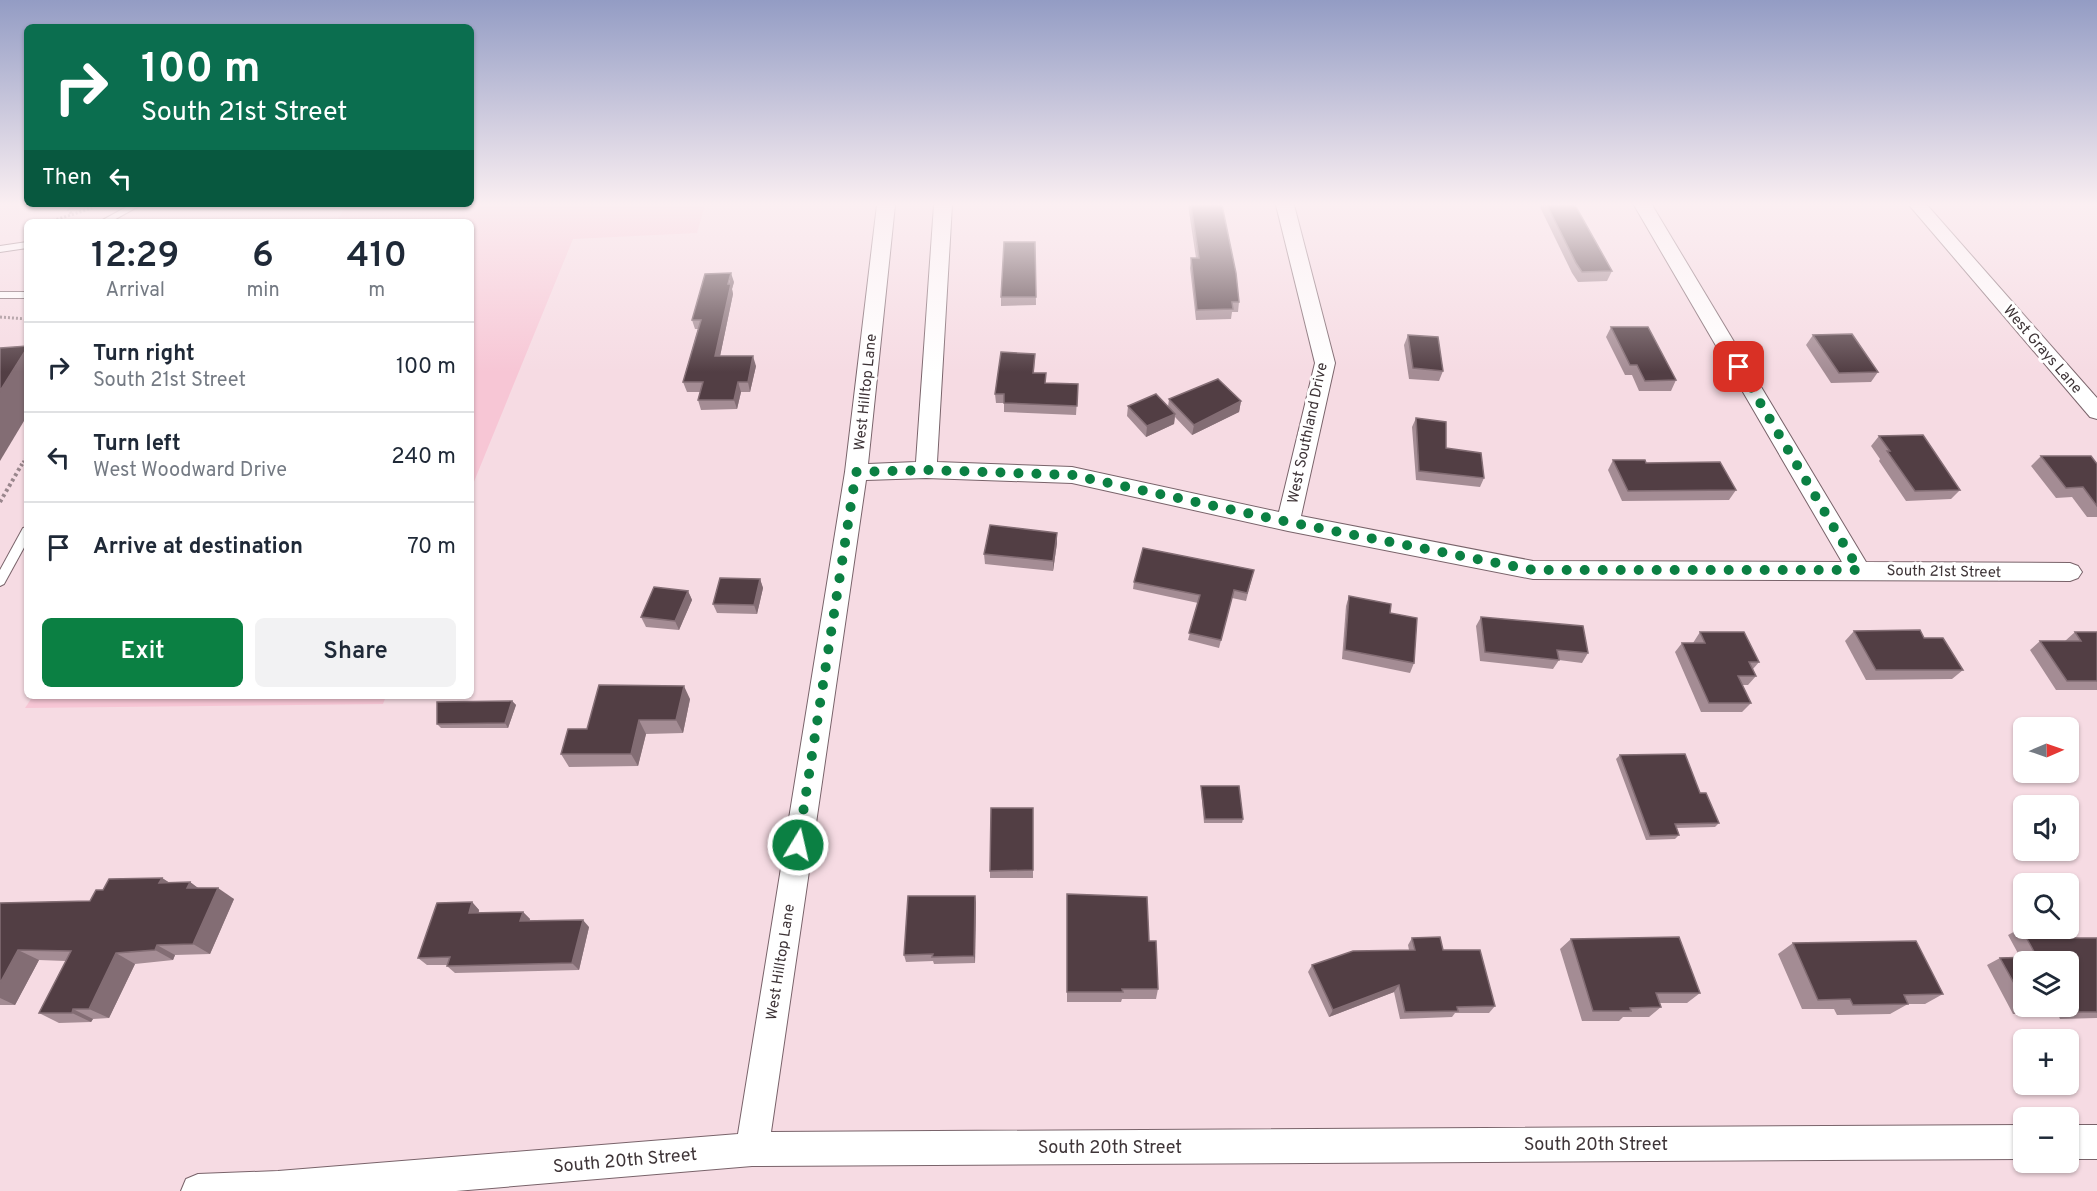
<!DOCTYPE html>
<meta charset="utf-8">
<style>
body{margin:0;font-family:Overpass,sans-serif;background:#f2f2f3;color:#1f2937;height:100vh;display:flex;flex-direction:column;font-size:22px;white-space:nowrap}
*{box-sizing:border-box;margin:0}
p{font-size:20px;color:#747a83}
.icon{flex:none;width:33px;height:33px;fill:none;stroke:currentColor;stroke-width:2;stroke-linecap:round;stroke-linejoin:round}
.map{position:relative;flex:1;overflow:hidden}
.drawer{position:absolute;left:24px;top:219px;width:450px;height:480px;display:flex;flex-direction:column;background:#fff;border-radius:9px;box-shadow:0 2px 4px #0004}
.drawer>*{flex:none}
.top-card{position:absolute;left:24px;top:24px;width:450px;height:183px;border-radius:9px;box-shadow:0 2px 4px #0004;background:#0b6e4f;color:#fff;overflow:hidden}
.needle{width:39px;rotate:88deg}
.controls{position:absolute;left:2013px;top:717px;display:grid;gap:12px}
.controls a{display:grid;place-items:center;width:66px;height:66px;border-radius:9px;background:#fff;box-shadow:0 2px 4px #0004;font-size:30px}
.pin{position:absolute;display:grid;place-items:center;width:51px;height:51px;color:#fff;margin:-26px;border-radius:12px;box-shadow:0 3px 9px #0006}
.me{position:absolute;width:66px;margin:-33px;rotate:9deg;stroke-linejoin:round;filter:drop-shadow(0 0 4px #0008)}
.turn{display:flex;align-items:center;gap:21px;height:126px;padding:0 18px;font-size:27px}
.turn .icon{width:78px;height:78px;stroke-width:2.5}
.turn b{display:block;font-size:42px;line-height:51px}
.then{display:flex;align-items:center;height:57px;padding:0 18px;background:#0003;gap:12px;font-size:22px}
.eta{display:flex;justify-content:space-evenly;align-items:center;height:102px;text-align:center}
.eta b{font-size:36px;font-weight:600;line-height:42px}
.action{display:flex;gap:12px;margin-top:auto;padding:12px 18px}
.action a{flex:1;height:69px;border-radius:9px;background:#0b8043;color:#fff;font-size:24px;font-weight:600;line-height:69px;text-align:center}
.action a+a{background:#f2f2f3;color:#1f2937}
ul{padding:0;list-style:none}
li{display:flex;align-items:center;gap:18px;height:90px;padding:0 18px;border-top:2px solid #e0e1e3}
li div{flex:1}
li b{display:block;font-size:22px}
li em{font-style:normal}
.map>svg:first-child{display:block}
.green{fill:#f7c6d5}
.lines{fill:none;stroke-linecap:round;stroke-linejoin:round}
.service-casing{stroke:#79636a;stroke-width:2}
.minor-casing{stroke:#79636a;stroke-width:2}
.path-far1{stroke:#99868c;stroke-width:3;stroke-dasharray:2 2;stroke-linecap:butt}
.path{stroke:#99868c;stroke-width:4;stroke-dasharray:3 3;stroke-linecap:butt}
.service{fill:#fff;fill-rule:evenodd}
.minor{fill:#fff;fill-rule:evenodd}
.wall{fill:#a48c94;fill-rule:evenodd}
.shaded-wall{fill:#836d74}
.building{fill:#523e44;stroke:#836d74;stroke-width:1.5}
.route{stroke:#0b8043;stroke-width:10;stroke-dasharray:0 18}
.labels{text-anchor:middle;stroke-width:6;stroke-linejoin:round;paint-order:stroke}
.street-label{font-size:15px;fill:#3e3437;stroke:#fff}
.near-street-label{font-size:18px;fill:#3e3437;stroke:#fff}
</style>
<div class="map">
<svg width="2097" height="1191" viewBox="0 0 2097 1191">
<rect width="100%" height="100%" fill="#f6dbe3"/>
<g class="green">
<polygon points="347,205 705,205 697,233 573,239 471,489 471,222 336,222"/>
<polygon points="33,696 386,696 383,704 25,708"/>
</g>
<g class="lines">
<g class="service-casing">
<g id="service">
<polygon points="130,205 141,205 110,222 99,222"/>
<polygon points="27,242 27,248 0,252 0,246"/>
<rect x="0" y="292" width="27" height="6"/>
<polygon points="27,527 27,542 4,584 0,586 0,570 23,528"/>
</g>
</g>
<g class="minor-casing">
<g id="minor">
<polygon points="877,205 895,205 868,464 916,462 934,205 952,205 937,462 1072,467 1279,512 1315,363 1276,205 1294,205 1335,363 1301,516 1533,561 1842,562 1634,205 1652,205 1866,562 2070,563 2078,566 2082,572 2078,578 2070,581 1533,579 1288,531 1072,483 926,478 866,480 771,1132 2024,1125 2024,1159 752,1166 456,1191 181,1191 186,1179 198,1174 278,1171 738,1134 845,472"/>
<polygon points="1909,205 1927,205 2097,398 2097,419 2090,417"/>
<rect x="2068" y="1125" width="29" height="34"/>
</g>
</g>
<g class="path-far1">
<polyline points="66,205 72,215"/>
<polyline points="49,222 92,208"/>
<polyline points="0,317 27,319"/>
<polyline points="21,466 27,456"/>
</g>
<polyline class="path" points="0,502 22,464"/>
<use href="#service" class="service"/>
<use href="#minor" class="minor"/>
</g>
<g class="wall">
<polygon points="1188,205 1222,205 1239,302 1238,312 1232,312 1231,319 1196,320 1190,268 1191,258 1196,258"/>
<polygon points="1539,205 1575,205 1612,271 1607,281 1578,282 1572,273"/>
<polygon points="1035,242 1036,305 1001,306 1001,297"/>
<polygon points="734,282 732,289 733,294 720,356 756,366 750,392 741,392 737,409 701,410 698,400 700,392 687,392 683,382 698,329 695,329 692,320"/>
<polygon points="1611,327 1676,380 1671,391 1639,391 1632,375 1625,375 1606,337"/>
<polygon points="1408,335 1443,371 1439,381 1409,379 1404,345"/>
<polygon points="1813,335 1878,372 1871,382 1831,383 1806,345"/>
<polygon points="1035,354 1034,373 1046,383 1078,384 1076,415 1004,412 1004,403 996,403 995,394"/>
<polygon points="1169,399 1241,401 1239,412 1192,435 1175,417 1174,424 1146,437 1127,416 1128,406 1168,407"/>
<polygon points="1416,418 1446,448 1484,478 1480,487 1416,480 1412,427"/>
<polygon points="1879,436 1960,490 1951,499 1906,501 1879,461 1880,459 1871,446"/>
<polygon points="2041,456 2097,464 2097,517 2087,517 2072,497 2056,498 2031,466"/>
<polygon points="1613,460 1646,463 1736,490 1729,500 1622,501 1608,470"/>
<polygon points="1057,543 1053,571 985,564 984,554"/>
<polygon points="1254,570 1246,601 1232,598 1219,648 1188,640 1198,603 1133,589 1134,582"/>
<polygon points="760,579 763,588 757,614 717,613 713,604"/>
<polygon points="688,591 692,600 679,630 646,627 641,617"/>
<polygon points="1349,596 1414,663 1410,673 1342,659 1346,606"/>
<polygon points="1481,617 1588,653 1582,663 1559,660 1553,669 1480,661 1476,626"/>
<polygon points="1854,631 1924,638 1963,670 1952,679 1866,680 1845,641"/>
<polygon points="1700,632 1759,662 1753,669 1756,676 1748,685 1742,685 1751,703 1742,712 1701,712 1675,652 1682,643 1693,643"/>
<polygon points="2075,632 2097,632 2097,690 2056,690 2030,650 2040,641 2065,641"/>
<polygon points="690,699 683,733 646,734 638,766 569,767 561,754 587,729"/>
<polygon points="512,701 516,705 508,728 441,728 437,724"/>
<polygon points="1620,755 1700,793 1719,823 1715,827 1676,828 1679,835 1675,839 1646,840 1616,759"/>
<polygon points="1201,786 1243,819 1242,823 1204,823 1201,790"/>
<polygon points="1033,808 1033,878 990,878 990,871"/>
<polygon points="162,878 170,883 190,882 198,888 234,899 210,954 175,955 173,960 135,964 109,1018 93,1019 91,1022 59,1023 39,1013 66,961 39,960 15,1005 0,1005 0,903 90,901"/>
<polygon points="975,896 976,903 975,963 934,964 933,961 906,962 904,955"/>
<polygon points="472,902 479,910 479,913 523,912 530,919 529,921 589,927 579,970 455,973 447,966 448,965 427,965 418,958"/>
<polygon points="1067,905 1149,941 1158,989 1156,999 1122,999 1121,1002 1067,1002"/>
<path d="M2021 928 2058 938H2097V1018L2060 1019 2058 1014H2013L1987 965 2000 958 2020 957 2008 935ZM2024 962 2068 1006H2024Z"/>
<polygon points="1412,938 1443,950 1495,1006 1489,1013 1455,1013 1452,1017 1400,1019 1394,992 1329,1017 1308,972 1312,965 1409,950 1408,945"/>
<polygon points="1571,939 1700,993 1687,1003 1659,1003 1661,1007 1649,1017 1623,1017 1619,1021 1582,1021 1560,949"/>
<polygon points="1793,943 1943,994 1925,1004 1908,1004 1890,1014 1837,1015 1834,1009 1802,1009 1778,954"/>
</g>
<g class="shaded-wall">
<polygon points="731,273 734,282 732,289 733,294 718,366 715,356"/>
<polygon points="27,348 27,416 0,461 0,391"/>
<polygon points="753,356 756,366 750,392 748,382"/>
<polygon points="738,382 741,392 737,409 734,400"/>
<polygon points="1241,401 1239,412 1192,435 1194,425"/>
<polygon points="1175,414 1174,424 1146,437 1147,426"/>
<polygon points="1057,533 1057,543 1053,571 1053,561"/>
<polygon points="760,579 763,588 757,614 754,605"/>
<polygon points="688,591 692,600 679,630 675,621"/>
<polygon points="684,686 690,699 683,733 676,720"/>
<polygon points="512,701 516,705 508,728 505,723"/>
<polygon points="639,720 646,734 638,766 631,754"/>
<polygon points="162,878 179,889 159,883"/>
<polygon points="190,882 206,894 187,888"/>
<polygon points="218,888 234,899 210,954 193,944"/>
<polygon points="975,896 976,903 975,963 974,956"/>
<polygon points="472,902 479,910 476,921 469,913"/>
<polygon points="523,912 530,919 527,928 520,921"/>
<polygon points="583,920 589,927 579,970 572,963"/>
<polygon points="157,945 175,955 173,960 155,950"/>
<polygon points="18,950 39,960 15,1005 0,998 0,983"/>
<polygon points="116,953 135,964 109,1018 89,1009"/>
<polygon points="1399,985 1394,992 1329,1017 1333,1010"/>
<polygon points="73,1009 93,1019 91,1022 72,1013"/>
</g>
<g class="building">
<polygon points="1191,205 1222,205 1236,273 1239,302 1232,302 1233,309 1197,310 1191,258 1199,258"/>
<polygon points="1547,205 1575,205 1612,271 1582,272 1576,263"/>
<polygon points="1004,242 1035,242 1036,297 1001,297"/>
<polygon points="731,273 728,284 731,284 715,356 753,356 748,382 738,382 734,400 698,400 703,382 683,382 701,320 692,320 705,274"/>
<polygon points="1611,327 1648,327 1676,380 1645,381 1637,365 1630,365"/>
<polygon points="1852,334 1878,372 1839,373 1813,335"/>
<polygon points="1408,335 1438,337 1443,371 1413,368"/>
<polygon points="27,346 27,348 0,391 0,348"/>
<polygon points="1001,352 1035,354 1033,373 1046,373 1045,383 1078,384 1077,406 1004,403 1004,394 995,394"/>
<polygon points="1218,379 1241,401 1194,425 1169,399"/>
<polygon points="1156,394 1175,414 1147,426 1128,406"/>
<polygon points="1416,418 1446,422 1446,448 1481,453 1484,478 1419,471"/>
<polygon points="1923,435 1960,490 1915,491 1887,451 1890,451 1879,436"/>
<polygon points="2041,456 2091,456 2097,464 2097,506 2083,487 2066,488"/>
<polygon points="1613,460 1645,460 1646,463 1720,462 1736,490 1628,491"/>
<polygon points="990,525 1057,533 1053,561 984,554"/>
<polygon points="1143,548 1254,570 1247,593 1234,590 1221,640 1189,633 1200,595 1134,582"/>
<polygon points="720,578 760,579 754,605 713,604"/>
<polygon points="654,587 688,591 675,621 641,617"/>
<polygon points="1349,596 1391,604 1390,613 1417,618 1414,663 1345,650"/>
<polygon points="1481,617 1583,626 1588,653 1557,650 1559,660 1485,652"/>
<polygon points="1920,630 1924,638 1943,638 1963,670 1876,670 1854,631"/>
<polygon points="1700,632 1744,632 1759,662 1749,662 1756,676 1738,676 1751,703 1709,703 1682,643 1705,643"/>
<polygon points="2075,632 2097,632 2097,681 2067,681 2040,641 2081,641"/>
<polygon points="599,685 684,686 676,720 639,720 631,754 561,754 568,729 587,729"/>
<polygon points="512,701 505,723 437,724 437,702"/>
<polygon points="1685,754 1700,793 1706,793 1719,823 1675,824 1679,835 1650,836 1620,755"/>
<polygon points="1201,786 1239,786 1243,819 1205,819"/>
<polygon points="991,808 1033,808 1033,870 990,871"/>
<polygon points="162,878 159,883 190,882 187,888 218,888 193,944 157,945 155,950 116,953 89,1009 73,1009 72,1013 39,1013 71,951 18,950 0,983 0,903 90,901 96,890 103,890 109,879"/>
<polygon points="1067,894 1147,897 1149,941 1156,941 1158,989 1122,989 1123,992 1067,992"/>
<polygon points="908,896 975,896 974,956 932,957 933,954 904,955"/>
<polygon points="472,902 469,913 523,912 520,921 583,920 572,963 447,966 450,957 418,958 437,903"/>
<polygon points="2021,928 2052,928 2058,938 2097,938 2097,1012 2074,1012 2072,1007 2027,1007 2026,1006 2068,1006 2068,962 2024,962 2024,1001 2000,958 2037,957"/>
<polygon points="1440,937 1443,950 1480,950 1495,1006 1457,1007 1458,1011 1405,1012 1399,985 1333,1010 1312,965 1353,951 1415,950 1412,938"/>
<polygon points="1679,937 1700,993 1656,993 1661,1007 1630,1008 1631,1011 1593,1011 1571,939"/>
<polygon points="1916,941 1943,994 1904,995 1908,1004 1853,1005 1850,999 1818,1000 1793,943"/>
</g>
<linearGradient id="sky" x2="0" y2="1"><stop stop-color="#939cc4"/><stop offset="0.55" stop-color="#fbeff2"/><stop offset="1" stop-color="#fbeff2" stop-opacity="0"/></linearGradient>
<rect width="2097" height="372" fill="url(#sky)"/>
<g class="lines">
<polyline class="route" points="798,845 856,472 926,470 1072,475 1288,522 1533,570 1859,570 1739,367"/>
</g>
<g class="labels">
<g class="street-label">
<text transform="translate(2043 349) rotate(49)" y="5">West Grays Lane</text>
<text transform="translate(865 392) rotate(-84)" y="5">West Hilltop Lane</text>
<text transform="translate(1307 433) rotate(-78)" y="5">West Southland Drive</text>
<text transform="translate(1944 571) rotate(1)" y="5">South 21st Street</text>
<text transform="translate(780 962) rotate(-81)" y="5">West Hilltop Lane</text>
</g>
<g class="near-street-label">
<text x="1596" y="1150">South 20th Street</text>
<text x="1110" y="1153">South 20th Street</text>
<text transform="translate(625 1160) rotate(-5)" y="6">South 20th Street</text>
</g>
</g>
</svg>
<div class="controls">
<a><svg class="needle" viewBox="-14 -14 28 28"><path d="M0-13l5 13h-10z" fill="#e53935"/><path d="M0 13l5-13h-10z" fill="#747a83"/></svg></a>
<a><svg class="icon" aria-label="sound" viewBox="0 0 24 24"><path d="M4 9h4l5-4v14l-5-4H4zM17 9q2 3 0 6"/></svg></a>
<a><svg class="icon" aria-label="search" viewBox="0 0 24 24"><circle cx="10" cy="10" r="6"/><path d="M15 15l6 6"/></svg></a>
<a><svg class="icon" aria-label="layers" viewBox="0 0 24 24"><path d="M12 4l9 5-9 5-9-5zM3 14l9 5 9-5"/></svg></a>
<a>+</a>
<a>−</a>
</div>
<div class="pin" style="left:1739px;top:367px;background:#d93025"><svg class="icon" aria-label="arrive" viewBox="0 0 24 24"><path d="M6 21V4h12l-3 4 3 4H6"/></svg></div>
<svg class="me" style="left:798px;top:845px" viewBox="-20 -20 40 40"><circle r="17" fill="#0b8043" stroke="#fff" stroke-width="3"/><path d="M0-11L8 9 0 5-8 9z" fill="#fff"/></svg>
<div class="top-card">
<div class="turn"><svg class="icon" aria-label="right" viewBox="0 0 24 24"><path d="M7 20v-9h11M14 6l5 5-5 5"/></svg><div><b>100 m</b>South 21st Street</div></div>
<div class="then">Then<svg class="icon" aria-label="left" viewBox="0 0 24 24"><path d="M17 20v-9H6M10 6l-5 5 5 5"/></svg></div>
</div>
<section class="drawer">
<div class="eta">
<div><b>12:29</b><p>Arrival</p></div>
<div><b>6</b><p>min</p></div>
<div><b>410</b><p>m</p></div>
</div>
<ul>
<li><svg class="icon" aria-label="right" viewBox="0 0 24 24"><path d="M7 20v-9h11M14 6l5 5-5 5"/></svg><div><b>Turn right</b><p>South 21st Street</p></div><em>100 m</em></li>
<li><svg class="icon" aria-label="left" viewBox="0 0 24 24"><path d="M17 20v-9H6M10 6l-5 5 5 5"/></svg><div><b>Turn left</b><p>West Woodward Drive</p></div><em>240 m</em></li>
<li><svg class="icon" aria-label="arrive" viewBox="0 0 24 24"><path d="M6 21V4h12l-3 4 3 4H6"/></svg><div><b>Arrive at destination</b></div><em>70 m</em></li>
</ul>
<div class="action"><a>Exit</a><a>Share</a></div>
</section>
</div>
